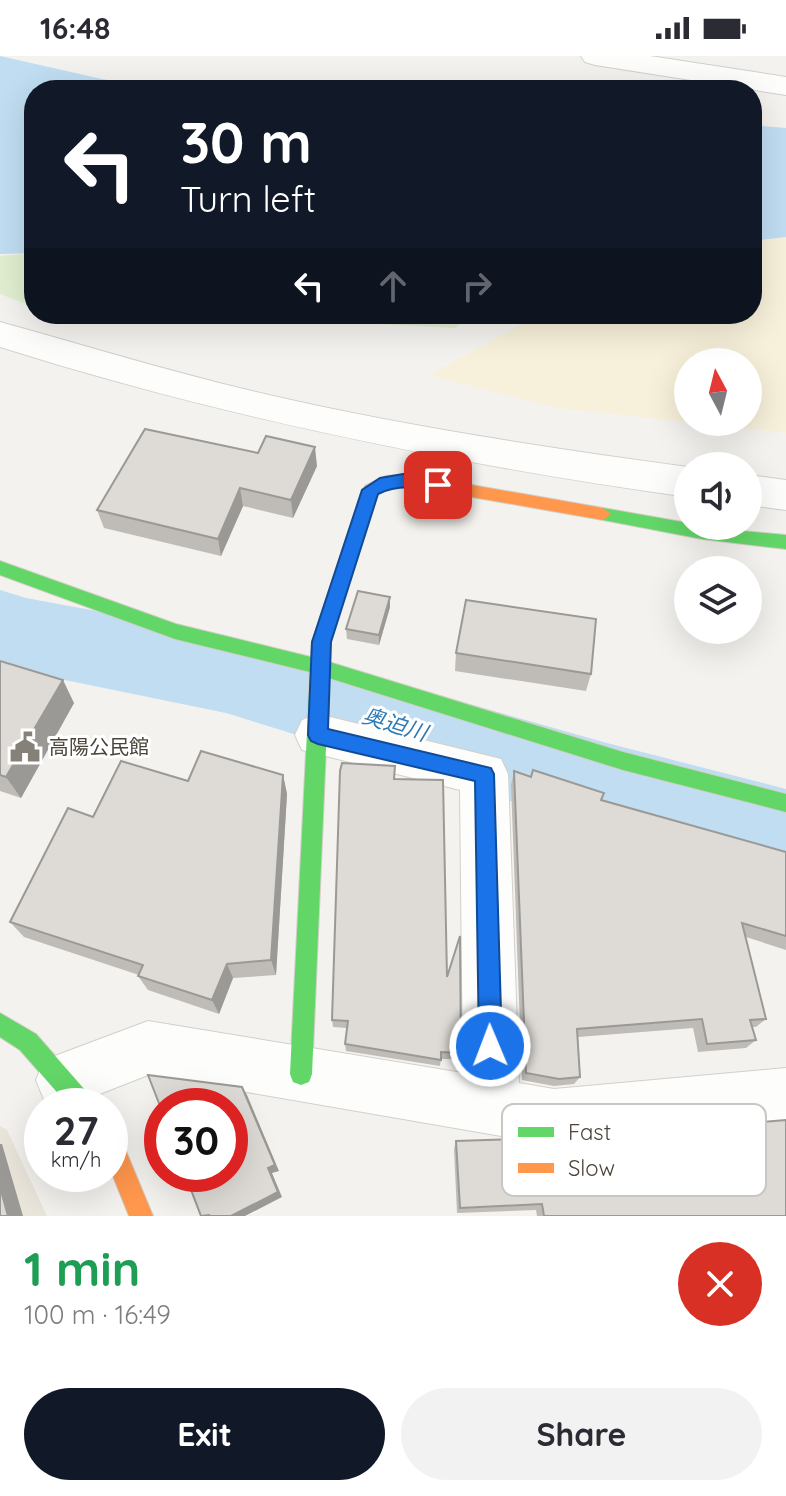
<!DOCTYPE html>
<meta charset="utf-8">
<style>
body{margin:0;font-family:Quicksand,"Noto Sans JP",sans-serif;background:#f2f2f3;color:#2b2b33;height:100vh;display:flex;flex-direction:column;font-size:30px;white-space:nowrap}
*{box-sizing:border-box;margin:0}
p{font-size:26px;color:#7c7c81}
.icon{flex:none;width:44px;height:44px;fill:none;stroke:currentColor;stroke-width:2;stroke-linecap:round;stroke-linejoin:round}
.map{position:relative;height:1160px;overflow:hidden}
.side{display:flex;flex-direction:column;background:#fff;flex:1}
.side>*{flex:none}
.banner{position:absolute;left:24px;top:24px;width:738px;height:244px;border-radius:32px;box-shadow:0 8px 32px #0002;background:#111827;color:#fff;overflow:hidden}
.needle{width:52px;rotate:353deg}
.fabs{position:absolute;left:674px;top:292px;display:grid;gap:16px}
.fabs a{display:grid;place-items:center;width:88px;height:88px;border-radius:50%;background:#fff;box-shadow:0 8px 32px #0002;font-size:40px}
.speed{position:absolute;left:24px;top:1032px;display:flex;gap:16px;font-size:40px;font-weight:700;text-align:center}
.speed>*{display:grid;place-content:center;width:104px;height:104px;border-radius:50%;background:#fff;box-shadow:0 8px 32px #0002;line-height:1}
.speed small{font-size:20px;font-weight:400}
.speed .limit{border:12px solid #d22;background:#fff;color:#111}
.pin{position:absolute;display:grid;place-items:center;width:68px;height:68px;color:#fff;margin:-34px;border-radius:16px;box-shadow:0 4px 12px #0006}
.me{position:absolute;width:88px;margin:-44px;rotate:359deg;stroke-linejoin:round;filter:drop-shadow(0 0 6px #0008)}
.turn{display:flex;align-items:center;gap:28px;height:168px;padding:0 24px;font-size:36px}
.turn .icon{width:104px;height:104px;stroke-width:2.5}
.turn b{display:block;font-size:56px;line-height:68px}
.lanes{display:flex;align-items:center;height:76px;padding:0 24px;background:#0003;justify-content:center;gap:40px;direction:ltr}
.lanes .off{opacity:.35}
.round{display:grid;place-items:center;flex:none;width:84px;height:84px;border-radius:42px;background:#f2f2f3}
.headline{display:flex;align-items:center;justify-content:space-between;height:136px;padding:0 24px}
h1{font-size:48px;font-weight:700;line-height:60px;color:#1e9e55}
.action{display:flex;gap:16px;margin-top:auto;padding:16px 24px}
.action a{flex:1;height:92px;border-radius:48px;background:#111827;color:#fff;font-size:32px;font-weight:700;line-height:92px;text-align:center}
.action a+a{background:#f2f2f3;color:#2b2b33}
.status{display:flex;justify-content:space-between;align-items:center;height:56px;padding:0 40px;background:#fff;direction:ltr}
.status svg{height:22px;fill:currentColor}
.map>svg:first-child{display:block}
.education{fill:#eae5da}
.green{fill:#e1eecf}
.sand{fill:#f7f0da;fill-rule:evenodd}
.water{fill:#c0ddf1}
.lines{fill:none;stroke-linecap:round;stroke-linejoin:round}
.river{fill:#c0ddf1;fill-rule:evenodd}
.street-casing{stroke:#d2d0cb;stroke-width:2}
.fast-casing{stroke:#d3cfc5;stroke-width:2}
.slow-casing{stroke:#d3cfc5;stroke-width:2}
.street{fill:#fdfdfc;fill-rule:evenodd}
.fast{fill:#63d668;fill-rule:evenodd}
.slow{fill:#ff974d;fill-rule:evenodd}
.wall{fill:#bfbcb8}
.shaded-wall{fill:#9b9996}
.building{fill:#dedbd6;stroke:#9b9996;stroke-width:2}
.route{fill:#1a73e8;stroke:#114b97;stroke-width:2}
.labels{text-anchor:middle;stroke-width:6;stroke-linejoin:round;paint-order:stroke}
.poi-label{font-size:20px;fill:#4b4439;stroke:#fff;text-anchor:start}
.water-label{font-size:22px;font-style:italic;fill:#2e7ab2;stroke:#fff}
.key{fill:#fff;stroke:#c9c7c4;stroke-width:2}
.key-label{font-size:22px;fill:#4b4439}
</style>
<div class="status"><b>16:48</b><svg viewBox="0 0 49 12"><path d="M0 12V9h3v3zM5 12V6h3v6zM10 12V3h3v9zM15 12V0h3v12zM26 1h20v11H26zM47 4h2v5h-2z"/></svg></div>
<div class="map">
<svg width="786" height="1160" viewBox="0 0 786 1160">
<rect width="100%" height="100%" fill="#f4f2ee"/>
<polygon class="education" points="0,1070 7,1074 47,1160 0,1160"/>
<g class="green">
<polygon points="34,197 34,251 0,238 0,200"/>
<polygon points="71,258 467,258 456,272 230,260 106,265"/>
</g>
<path class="sand" d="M786 181V377L558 352 429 319 540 258H752V185ZM688 306H748V366H688Z"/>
<g class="water">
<polygon points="0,0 102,23 172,34 34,34 34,197 0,198"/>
<polygon points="752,69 786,72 786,181 752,185"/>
</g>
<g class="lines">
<polygon class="river" points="0,534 26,542 226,579 607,687 786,733 786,825 607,775 226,657 26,616 0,607"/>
<g class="street-casing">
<g id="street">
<polygon points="581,0 650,0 786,21 786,39 595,9 585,6"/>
<path d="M0 266C84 289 167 315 252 335 395 369 542 391 688 411V441C454 408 225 362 0 291Z"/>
<polygon points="748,419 786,424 786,454 748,449"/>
<polygon points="318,658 501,703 508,718 519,1027 554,1033 786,1012 786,1068 554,1089 148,1019 69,1050 44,1044 36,1024 44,1004 148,965 463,1017 460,734 302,694 295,679 302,664"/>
</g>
</g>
<g class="fast-casing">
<g id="fast">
<polygon points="603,452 688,467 688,470 786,479 786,493 702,483 603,464 595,458"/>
<polygon points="361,456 369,463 330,586 329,606 623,696 786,738 786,756 623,714 329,622 312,1018 309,1026 301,1029 293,1026 290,1018 310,616 175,583 0,519 0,505 176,568 311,601 312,586 353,463"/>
<polygon points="0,957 36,978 92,1042 96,1050 69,1050 20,994 0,981"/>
</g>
</g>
<g class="slow-casing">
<g id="slow">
<polygon points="409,418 603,452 611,458 603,464 409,430 389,432 378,438 367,468 355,468 353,463 365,430 386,420"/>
<polygon points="110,1072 118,1076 153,1160 129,1160 110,1113"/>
</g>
</g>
<use href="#street" class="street"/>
<use href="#fast" class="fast"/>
<use href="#slow" class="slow"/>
</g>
<g class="wall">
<polygon points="317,410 293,462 243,450 221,500 104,472 97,454"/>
<polygon points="390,541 390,551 379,589 347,583 346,573"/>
<polygon points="456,597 591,618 586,635 455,615"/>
<polygon points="0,605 74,647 21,742 0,735"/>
<polygon points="514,715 601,744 786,796 786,894 746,881 766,963 756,971 752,971 756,984 746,992 698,996 693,972 578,981 580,1021 574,1028 554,1030 522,1024 511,729"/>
<polygon points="283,719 287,738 276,919 233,922 219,958 148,934 138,920 139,919 24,881 10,866 188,725"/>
<polygon points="395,723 447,921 461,997 460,1003 441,1003 440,1010 346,995 345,988 347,972 333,971 332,964"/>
<polygon points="713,1070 786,1160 537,1160 536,1154 457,1157 454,1093 456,1085 554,1117 707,1110 701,1079"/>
</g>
<g class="shaded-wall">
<polygon points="315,391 317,410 293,462 291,444"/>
<polygon points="240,432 243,450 221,500 218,483"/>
<polygon points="390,541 390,551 379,589 379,579"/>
<polygon points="63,624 74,647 21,742 6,721"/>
<polygon points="283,719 287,738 276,919 271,904"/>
<polygon points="227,908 233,922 219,958 212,944"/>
<polygon points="242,1031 247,1039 279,1115 272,1117 282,1141 245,1160 231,1160 268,1112"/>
<polygon points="0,1088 2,1088 23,1160 8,1160 0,1131"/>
</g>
<g class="building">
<polygon points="145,373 258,397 266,380 315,391 291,444 240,432 218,483 97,454"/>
<polygon points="358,535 390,541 379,579 346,573"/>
<polygon points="466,544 596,563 591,618 456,597"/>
<polygon points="0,605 63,624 6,721 0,719"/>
<polygon points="201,695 283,719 271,904 227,908 212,944 138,920 143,909 10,866 68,752 93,761 121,705 188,725"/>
<polygon points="342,707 395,710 394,723 443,724 447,921 460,880 461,997 441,996 441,1004 345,988 348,965 332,964 340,715"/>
<polygon points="533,714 604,737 601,744 786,796 786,880 742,867 766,963 750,964 756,984 707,988 702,963 577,973 580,1021 559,1023 526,1017 514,715 531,721"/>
<polygon points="148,1019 242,1031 275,1109 268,1112 278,1136 231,1160 210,1160 209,1159 201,1160 185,1118 230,1118 230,1050 162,1050 162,1055"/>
<polygon points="786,1064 786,1160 544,1160 542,1148 460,1152 456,1085 550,1082 554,1117 722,1110 713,1070"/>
<polygon points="0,1131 8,1160 0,1160"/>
</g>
<path class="route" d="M409 417 438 422 446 429 438 435C416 431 398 428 378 438L331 586 328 673 491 712 494 718 502 990 498 998 490 1002 482 998 479 990 475 725 318 688 311 685 308 679 312 586 362 434 380 422Z"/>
<defs>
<g id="civic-bare" transform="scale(2.4)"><path d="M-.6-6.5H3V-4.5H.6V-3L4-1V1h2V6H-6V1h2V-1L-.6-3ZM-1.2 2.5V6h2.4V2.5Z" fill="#868178" stroke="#fff" stroke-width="2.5" paint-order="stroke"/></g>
</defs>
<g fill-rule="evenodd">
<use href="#civic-bare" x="25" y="691"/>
</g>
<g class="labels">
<g class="poi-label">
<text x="49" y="698">高陽公民館</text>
</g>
<g class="water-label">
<text transform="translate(395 668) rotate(17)" y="8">奥迫川</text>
</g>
</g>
<rect x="502" y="1048" width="264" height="92" rx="12" class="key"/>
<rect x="518" y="1071" width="36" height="10" fill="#63d668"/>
<rect x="518" y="1107" width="36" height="10" fill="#ff974d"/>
<g class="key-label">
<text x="568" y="1084">Fast</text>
<text x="568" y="1120">Slow</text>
</g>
</svg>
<div class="fabs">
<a><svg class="needle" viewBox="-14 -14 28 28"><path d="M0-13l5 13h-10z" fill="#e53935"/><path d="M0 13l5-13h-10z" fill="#7c7c81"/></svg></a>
<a><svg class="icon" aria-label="sound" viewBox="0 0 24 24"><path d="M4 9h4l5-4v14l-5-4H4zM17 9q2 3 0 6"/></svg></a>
<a><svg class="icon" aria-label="layers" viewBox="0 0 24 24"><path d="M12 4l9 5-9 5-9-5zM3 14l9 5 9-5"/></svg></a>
</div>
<div class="speed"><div>27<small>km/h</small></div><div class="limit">30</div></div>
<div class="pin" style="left:438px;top:429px;background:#d93025"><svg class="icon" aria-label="arrive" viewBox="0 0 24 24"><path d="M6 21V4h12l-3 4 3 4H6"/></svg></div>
<svg class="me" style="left:490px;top:990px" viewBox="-20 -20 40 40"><circle r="17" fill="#1a73e8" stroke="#fff" stroke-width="3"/><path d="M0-11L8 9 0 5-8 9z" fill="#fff"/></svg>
<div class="banner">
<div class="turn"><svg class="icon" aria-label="left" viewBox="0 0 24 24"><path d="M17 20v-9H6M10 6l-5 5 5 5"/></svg><div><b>30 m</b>Turn left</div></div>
<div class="lanes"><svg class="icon" aria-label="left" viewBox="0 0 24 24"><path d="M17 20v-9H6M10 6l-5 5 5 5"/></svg><svg class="icon off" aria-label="ahead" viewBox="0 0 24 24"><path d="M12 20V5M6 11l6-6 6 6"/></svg><svg class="icon off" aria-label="right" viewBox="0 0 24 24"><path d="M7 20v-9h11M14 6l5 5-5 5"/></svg></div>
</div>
</div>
<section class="side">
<div class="headline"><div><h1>1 min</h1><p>100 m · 16:49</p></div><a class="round" style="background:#d93025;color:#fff"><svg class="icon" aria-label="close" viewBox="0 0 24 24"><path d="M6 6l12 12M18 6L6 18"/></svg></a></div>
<div class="action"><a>Exit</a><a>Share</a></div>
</section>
